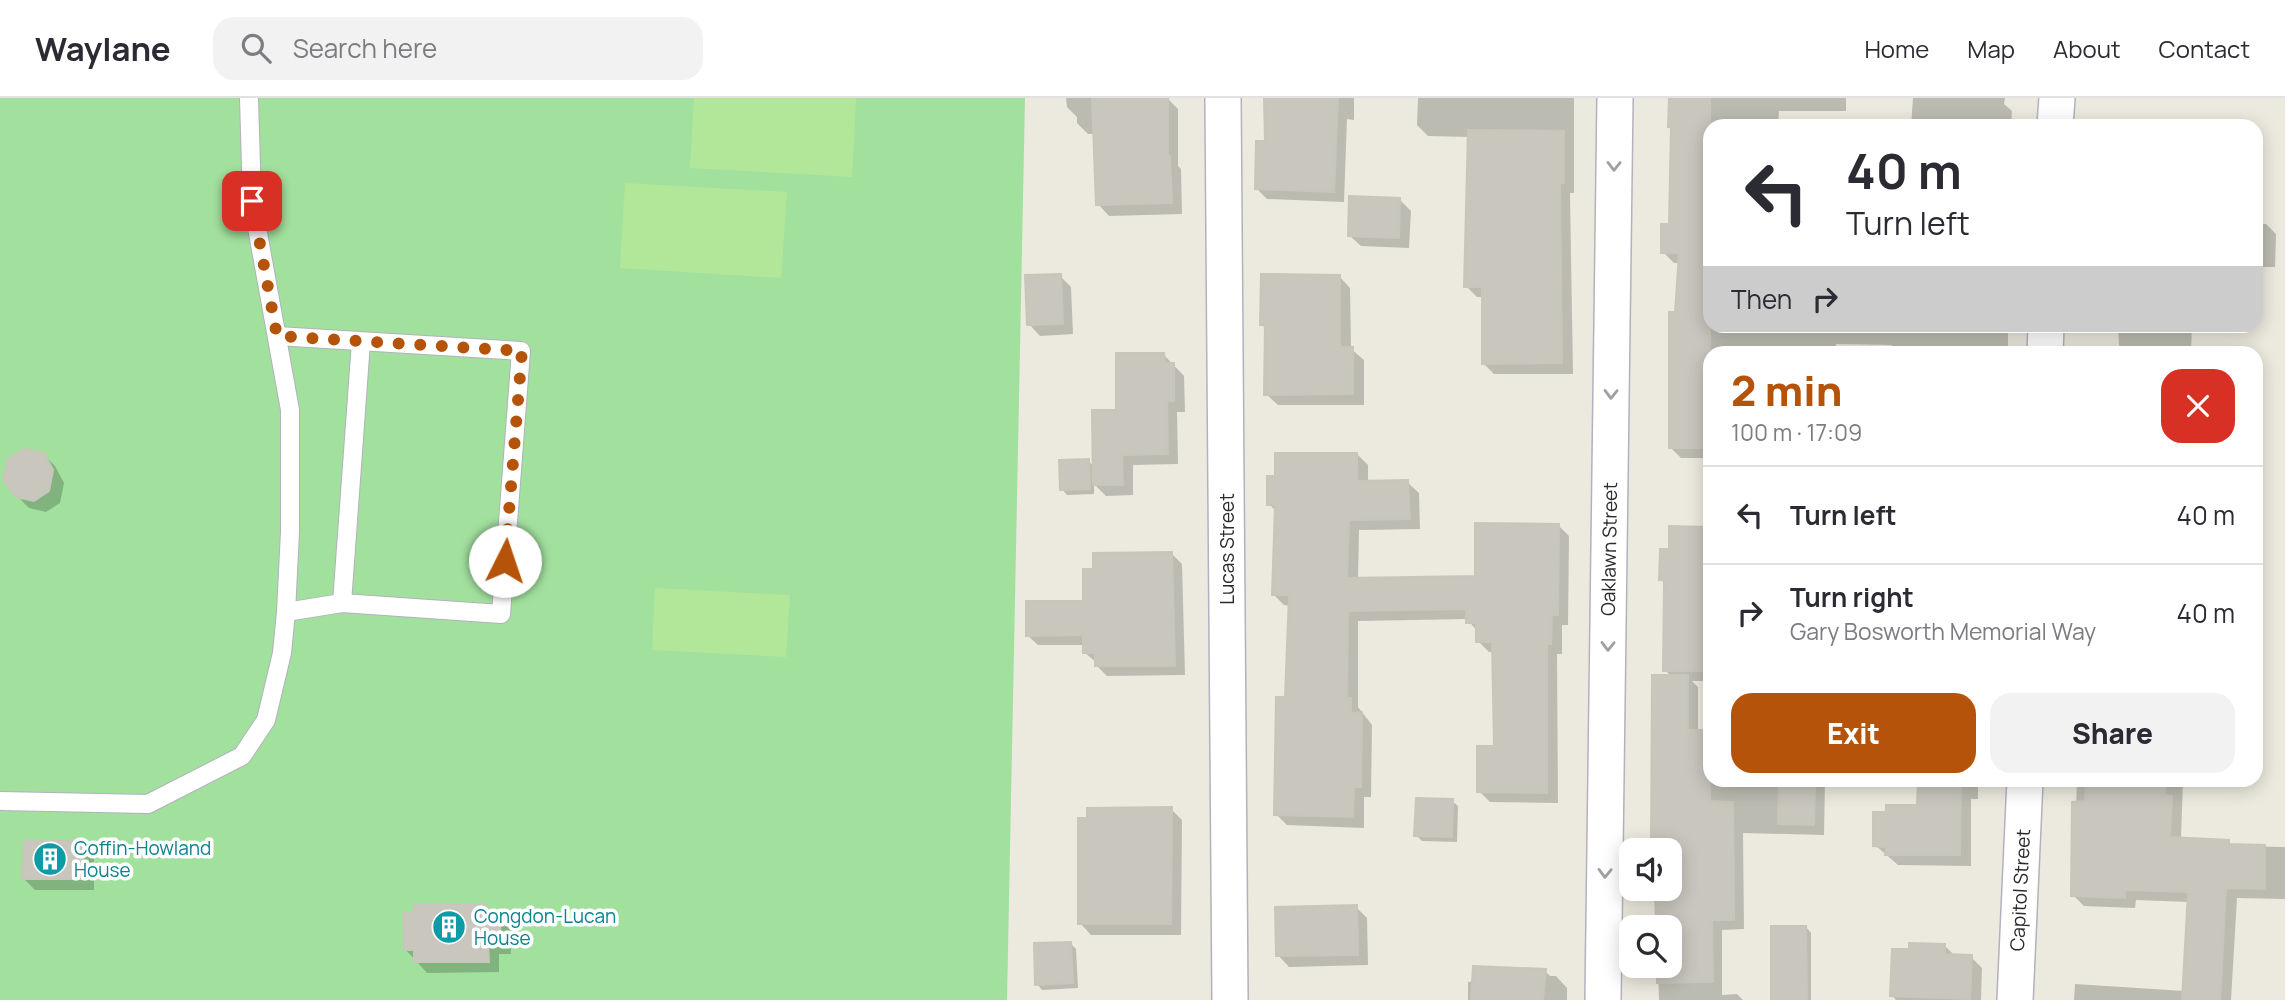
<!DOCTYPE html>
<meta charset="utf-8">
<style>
body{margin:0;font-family:Manrope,sans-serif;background:#f2f2f3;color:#2b2b33;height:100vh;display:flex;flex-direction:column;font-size:26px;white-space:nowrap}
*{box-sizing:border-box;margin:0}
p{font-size:23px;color:#7c7c81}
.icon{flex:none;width:38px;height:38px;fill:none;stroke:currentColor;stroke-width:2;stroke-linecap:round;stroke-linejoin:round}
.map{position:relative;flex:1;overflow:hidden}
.panel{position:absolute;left:1703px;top:248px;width:560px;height:441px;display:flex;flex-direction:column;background:#fff;border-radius:21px;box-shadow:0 4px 18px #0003}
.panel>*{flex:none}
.banner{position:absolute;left:1703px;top:21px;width:560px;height:214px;border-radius:21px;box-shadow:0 4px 18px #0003;background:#fff;color:#2b2b33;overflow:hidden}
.tools{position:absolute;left:1619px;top:740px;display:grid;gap:14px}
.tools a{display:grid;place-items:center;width:63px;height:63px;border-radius:14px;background:#fff;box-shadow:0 4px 18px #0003;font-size:35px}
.pin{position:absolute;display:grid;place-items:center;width:60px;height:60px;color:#fff;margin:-30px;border-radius:14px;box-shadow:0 4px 10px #0006}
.me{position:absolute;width:77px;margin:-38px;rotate:4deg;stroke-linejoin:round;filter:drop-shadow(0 0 5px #0008)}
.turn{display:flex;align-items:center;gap:24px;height:147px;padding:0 28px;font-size:32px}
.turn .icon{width:91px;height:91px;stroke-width:2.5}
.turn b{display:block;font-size:49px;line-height:60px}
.then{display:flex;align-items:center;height:66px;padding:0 28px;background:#0003;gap:14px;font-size:26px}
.round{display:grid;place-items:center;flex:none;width:74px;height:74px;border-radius:21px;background:#f2f2f3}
.summary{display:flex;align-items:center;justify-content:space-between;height:119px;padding:0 28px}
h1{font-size:42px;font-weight:800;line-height:52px;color:#b45309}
.action{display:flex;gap:14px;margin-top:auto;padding:14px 28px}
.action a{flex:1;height:80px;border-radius:21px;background:#b45309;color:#fff;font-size:28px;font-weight:800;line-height:80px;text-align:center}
.action a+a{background:#f2f2f3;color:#2b2b33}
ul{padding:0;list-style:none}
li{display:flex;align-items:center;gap:21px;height:98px;padding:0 28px;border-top:2px solid #e1e1e2}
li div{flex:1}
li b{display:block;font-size:26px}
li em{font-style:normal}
header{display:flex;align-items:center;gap:42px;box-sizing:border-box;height:98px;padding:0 35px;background:#fff;border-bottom:2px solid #e1e1e2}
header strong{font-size:33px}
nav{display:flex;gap:38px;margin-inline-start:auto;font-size:24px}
.search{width:490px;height:63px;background:#f2f2f3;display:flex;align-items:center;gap:18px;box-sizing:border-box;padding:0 24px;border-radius:21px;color:#7c7c81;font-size:26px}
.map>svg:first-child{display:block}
.green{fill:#a2e09e}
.pitch{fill:#b2e79a}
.shadow{fill:#0003}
.building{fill:#c8c6bd;stroke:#c8c6b8;stroke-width:2}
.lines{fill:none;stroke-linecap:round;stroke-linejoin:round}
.lane-casing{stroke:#b3b1be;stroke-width:20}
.street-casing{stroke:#b3b1be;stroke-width:38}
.lane{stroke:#fff;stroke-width:18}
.street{stroke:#fff;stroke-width:35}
.oneway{stroke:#a0a0a0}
.route{stroke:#b45309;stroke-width:12;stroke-dasharray:0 21.6}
.labels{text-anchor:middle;stroke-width:7;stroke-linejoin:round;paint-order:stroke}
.street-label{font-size:19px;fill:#2b2b2b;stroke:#fff}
.culture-label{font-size:19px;fill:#0d838f;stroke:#fff;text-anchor:start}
</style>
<header>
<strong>Waylane</strong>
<div class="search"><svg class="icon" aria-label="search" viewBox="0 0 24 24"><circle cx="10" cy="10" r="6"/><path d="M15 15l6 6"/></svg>Search here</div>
<nav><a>Home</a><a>Map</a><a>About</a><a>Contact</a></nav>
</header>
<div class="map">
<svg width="2285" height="902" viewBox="0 0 2285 902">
<rect width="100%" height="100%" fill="#eceade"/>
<polygon class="green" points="0,0 1025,0 1007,902 0,902"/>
<g class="pitch">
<polygon points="694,0 856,0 852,79 690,70"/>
<polygon points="625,85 787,94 781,180 620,170"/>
<polygon points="655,490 790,497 786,559 652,552"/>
</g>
<g class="shadow">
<polygon points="1066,0 1167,0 1178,11 1178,68 1181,71 1182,116 1109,118 1098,106 1095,36 1088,36 1077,25 1077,19 1067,9"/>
<polygon points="1266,0 1354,0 1354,22 1347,21 1344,104 1267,101 1256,90 1267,45"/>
<polygon points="1418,0 1574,0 1574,95 1570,95 1573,276 1494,276 1483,265 1484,199 1477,199 1466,188 1469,39 1428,38 1417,27"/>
<polygon points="1672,0 1846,0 1846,13 1779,13 1778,28 1710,28 1710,228 2008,228 2008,252 2004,252 2004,256 1892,256 1892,247 1836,246 1835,256 1710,256 1710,360 1681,360 1670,349 1680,165 1674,165 1663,154 1671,128"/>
<polygon points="1913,0 2005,0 2004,6 2012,13 2011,28 1911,28"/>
<polygon points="1399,101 1411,113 1409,150 1361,148 1349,137"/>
<polygon points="2256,126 2266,126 2276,136 2275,169 2256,169"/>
<polygon points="1060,178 1071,189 1073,236 1040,238 1029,226"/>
<polygon points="1339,178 1350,190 1351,251 1364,262 1364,307 1278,307 1266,296 1266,231 1261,226"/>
<polygon points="2118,228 2192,228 2191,254 2128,256 2119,247"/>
<polygon points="1164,257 1184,278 1185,314 1177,314 1178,366 1133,367 1133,397 1106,398 1094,386 1094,396 1067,397 1062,391 1088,363 1095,369 1118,313"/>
<polygon points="43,356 55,368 64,385 60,405 46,414 29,410 17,398"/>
<polygon points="1357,356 1368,367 1368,385 1407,384 1419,395 1420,431 1359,432 1358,482 1476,480 1558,427 1569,438 1568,527 1562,527 1562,556 1557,556 1558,705 1490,704 1479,693 1496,649 1494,554 1489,554 1478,543 1478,534 1467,521 1358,523 1358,609 1372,627 1371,699 1364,699 1364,730 1287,727 1276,716 1287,601 1290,508 1284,507 1273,496 1277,414 1269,406"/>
<polygon points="2256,405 2263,412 2260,474 2256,474"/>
<polygon points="1710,431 1710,583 1692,583 1698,589 1698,634 1710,682 1825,682 1824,737 1743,735 1744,831 1722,832 1722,897 1737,896 1743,902 1659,902 1658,868 1670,868 1670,830 1657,791 1670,791 1670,752 1656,752 1653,749 1672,579 1665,572 1665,486 1661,482 1670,453"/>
<polygon points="1171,455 1182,466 1185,577 1107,578 1097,568 1097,565 1084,554 1084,547 1038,547 1027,537"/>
<polygon points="1920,682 1978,682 1978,701 1971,701 1971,768 1898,767 1875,747 1919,709"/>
<polygon points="2077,682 2183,682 2181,741 2229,744 2233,748 2285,749 2285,801 2237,800 2231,902 2074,902 2075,886 2184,893 2189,804 2136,802 2135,810 2084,808 2073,797"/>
<polygon points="1452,703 1458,708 1457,744 1422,743 1416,737"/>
<polygon points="1171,711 1182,722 1181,837 1091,837 1080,825"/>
<polygon points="83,745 94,756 94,792 35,792 24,781"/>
<polygon points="485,808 510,828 511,856 499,856 499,874 427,875 405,851"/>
<polygon points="1356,809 1367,820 1368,867 1289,869 1278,857"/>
<polygon points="1806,829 1811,835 1811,902 1773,902"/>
<polygon points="1070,845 1076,851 1078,890 1042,892 1037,886"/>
<polygon points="1945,848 1955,858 1971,859 1982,870 1981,902 1896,902 1892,897"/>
<polygon points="1545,873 1550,878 1556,878 1567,890 1567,902 1468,902 1468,884"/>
</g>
<g class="building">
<polygon points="1092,0 1168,0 1168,58 1170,58 1172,105 1096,107"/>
<polygon points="1264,0 1338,0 1334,94 1255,91 1256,43 1265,43"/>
<polygon points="1669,0 1710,0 1710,350 1669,350 1669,214 1675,214 1679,155 1661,155 1661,126 1669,126 1671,29 1668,29"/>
<polygon points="1468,32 1564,33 1564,85 1560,85 1562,265 1482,266 1482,189 1464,189"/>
<polygon points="1349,98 1400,100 1399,140 1348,138"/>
<polygon points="1061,176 1063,226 1027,227 1025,177"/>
<polygon points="1261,176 1340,177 1340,249 1353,249 1353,296 1264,297 1265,227 1260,227"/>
<polygon points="1116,255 1164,255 1165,265 1174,265 1174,303 1167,304 1168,356 1122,357 1123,387 1093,387 1092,312 1116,312"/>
<polygon points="24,351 44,355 53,372 49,393 34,403 16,399 3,382 8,361"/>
<polygon points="1275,355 1357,355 1357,383 1408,382 1410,421 1349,422 1347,480 1475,478 1475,425 1559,426 1558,517 1552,517 1551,546 1547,546 1547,695 1477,694 1477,648 1494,648 1492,544 1476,544 1476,525 1466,525 1466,511 1348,513 1347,600 1351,600 1351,615 1362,614 1361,689 1354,689 1353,719 1274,717 1276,599 1285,599 1289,497 1272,497 1275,407 1267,407 1267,378 1275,378"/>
<polygon points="1089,361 1090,391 1060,392 1059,362"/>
<polygon points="1669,428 1710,429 1710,573 1663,573 1664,482 1659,482 1660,451 1669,451"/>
<polygon points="1172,454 1175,568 1095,568 1095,555 1083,555 1083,537 1026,538 1026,503 1083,503 1083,471 1093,471 1093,455"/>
<polygon points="1652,577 1688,577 1688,632 1710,632 1710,703 1733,704 1734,822 1712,822 1713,884 1657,885 1657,868 1670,868 1670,830 1656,830 1655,791 1670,791 1670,752 1654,752 1654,750 1651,750"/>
<polygon points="1918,682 1961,682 1960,757 1885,757 1886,749 1873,748 1873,714 1886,714 1886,707 1917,707"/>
<polygon points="2086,682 2165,683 2165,697 2172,698 2170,739 2229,742 2229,746 2265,747 2265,791 2226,790 2220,902 2182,902 2188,794 2125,792 2125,800 2071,798 2072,704 2085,703"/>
<polygon points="1779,689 1815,689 1814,727 1778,726"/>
<polygon points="1416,700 1453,701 1452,739 1414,738"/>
<polygon points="1172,709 1171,826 1078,826 1078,720 1087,720 1087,710"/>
<polygon points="24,743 83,743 83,781 22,781"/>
<polygon points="414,806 486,806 486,815 500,815 500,845 488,845 489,864 414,864 414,852 404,852 403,815 414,815"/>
<polygon points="1357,807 1358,857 1276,858 1275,809"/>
<polygon points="1771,828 1806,828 1807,902 1771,902"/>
<polygon points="1071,844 1073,885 1035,887 1034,845"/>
<polygon points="1909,845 1945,846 1945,856 1972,857 1970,901 1890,898 1892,851 1909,851"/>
<polygon points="1473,868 1546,871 1543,902 1471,902"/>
</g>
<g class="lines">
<g class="lane-casing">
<g id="lane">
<polyline points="277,238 521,253 501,516 342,505 286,514"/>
<polyline points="342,505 361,244"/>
<polyline points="0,703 148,706 242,658 266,622 282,555 286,514 290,434 290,312 252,102 249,0"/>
</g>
</g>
<g class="street-casing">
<g id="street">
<polyline points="1223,0 1230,902"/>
<polyline points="2055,28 2057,0"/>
<polyline points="2045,256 2046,228"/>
<polyline points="1603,902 1615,0"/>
<polyline points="2015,902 2025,682"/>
</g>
</g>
<use href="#lane" class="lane"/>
<use href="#street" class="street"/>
</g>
<defs><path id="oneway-chevron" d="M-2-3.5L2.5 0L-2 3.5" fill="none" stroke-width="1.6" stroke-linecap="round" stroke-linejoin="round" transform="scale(1.75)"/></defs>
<g class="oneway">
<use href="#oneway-chevron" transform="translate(1614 68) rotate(91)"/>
<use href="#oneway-chevron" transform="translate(1611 296) rotate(91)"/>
<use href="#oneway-chevron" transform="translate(1608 548) rotate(91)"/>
<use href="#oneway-chevron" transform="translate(1605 775) rotate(91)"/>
</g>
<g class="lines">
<polyline class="route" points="252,103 277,238 522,253 505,463"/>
</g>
<defs>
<g id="building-disc" transform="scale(1.75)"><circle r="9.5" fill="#0f9aa8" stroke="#fff"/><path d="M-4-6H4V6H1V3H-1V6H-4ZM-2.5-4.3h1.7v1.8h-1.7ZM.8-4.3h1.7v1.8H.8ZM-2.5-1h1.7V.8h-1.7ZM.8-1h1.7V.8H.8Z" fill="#fff"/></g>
</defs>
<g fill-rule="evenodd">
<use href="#building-disc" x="50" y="761"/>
<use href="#building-disc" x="449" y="829"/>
</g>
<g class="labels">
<g class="street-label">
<text transform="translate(1227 451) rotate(-90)" y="7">Lucas Street</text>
<text transform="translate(1609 451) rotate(-89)" y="7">Oaklawn Street</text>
<text transform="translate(2020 792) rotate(-87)" y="7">Capitol Street</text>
</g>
<g class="culture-label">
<text x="74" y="757">Coffin-Howland<tspan x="74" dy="22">House</tspan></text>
<text x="474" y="825">Congdon-Lucan<tspan x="474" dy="22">House</tspan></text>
</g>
</g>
</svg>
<div class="tools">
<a><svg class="icon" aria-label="sound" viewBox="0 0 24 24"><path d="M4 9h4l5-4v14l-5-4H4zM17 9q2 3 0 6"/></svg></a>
<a><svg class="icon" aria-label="search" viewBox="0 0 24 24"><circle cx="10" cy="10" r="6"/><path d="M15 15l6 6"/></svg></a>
</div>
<div class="pin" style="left:252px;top:103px;background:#d93025"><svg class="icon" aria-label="arrive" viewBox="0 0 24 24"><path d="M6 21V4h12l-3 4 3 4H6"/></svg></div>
<svg class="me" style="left:505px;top:463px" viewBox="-20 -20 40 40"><circle r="19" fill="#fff"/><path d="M0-13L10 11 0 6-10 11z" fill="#b45309"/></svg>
<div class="banner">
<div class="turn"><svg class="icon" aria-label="left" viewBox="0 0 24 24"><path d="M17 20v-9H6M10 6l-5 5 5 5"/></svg><div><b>40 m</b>Turn left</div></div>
<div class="then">Then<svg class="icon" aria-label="right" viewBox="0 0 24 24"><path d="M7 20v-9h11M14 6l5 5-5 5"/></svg></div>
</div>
<section class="panel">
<div class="summary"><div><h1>2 min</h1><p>100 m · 17:09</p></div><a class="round" style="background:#d93025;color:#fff"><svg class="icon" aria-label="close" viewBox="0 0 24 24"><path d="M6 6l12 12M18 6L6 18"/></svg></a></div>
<ul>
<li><svg class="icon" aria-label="left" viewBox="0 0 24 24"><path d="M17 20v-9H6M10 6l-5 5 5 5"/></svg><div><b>Turn left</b></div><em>40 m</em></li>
<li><svg class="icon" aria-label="right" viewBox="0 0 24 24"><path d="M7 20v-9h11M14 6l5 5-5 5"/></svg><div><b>Turn right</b><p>Gary Bosworth Memorial Way</p></div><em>40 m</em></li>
</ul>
<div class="action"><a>Exit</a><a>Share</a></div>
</section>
</div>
